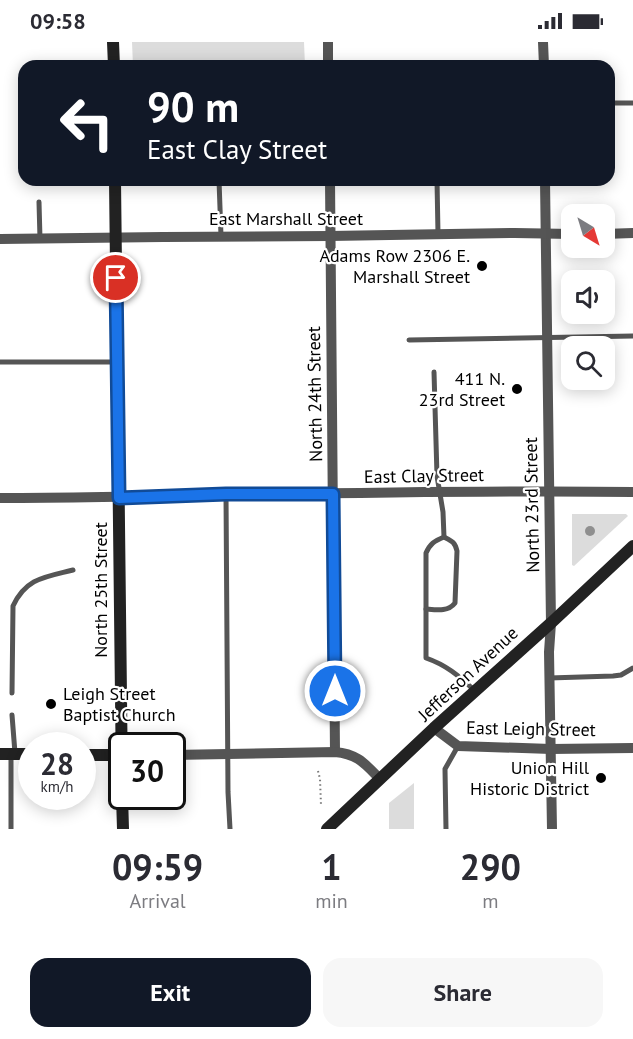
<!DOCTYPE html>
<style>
body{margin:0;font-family:"PT Sans",sans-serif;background:#f7f7f7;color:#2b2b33;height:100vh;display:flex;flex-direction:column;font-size:22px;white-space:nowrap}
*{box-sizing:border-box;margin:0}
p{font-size:20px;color:#7c7c81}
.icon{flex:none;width:33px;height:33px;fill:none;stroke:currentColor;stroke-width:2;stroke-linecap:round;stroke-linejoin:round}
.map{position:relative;height:787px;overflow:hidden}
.panel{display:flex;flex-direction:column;background:#fff;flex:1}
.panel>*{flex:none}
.top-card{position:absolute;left:18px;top:18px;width:597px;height:126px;border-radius:18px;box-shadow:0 3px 15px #0003;background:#111827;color:#fff;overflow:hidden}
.needle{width:39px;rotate:142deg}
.controls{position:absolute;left:561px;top:162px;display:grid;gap:12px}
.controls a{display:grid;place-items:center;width:54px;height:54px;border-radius:12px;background:#fff;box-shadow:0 3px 15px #0003;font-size:30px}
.speed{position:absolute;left:18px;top:690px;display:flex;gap:12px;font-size:30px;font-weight:700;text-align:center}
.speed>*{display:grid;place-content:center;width:78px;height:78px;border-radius:50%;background:#fff;box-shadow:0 3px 15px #0003;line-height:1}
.speed small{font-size:15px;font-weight:400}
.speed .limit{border:3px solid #111;border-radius:9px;background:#fff;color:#111}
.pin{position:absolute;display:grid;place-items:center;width:51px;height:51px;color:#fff;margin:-26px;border:3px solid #fff;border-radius:50%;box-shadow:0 2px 6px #0007}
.me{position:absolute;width:66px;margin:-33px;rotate:0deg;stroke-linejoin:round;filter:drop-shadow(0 0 4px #0008)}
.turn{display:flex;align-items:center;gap:21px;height:126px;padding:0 30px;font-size:27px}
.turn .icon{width:78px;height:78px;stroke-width:2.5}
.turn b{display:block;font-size:42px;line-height:51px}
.eta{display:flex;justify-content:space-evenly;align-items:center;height:102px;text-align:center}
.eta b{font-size:36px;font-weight:700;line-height:42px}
.action{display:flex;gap:12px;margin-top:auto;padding:12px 30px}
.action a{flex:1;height:69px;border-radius:18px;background:#111827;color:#fff;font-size:24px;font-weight:700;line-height:69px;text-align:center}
.action a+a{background:#f7f7f7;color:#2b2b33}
.status{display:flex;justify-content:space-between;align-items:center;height:42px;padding:0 30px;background:#fff;direction:ltr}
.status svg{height:16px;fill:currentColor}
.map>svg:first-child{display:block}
.green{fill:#dcdcdc}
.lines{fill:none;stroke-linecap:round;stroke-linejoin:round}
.path{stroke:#777;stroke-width:2;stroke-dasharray:1.5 3;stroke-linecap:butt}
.lane{stroke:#555;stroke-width:5}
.street{stroke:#555;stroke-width:10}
.secondary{stroke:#222;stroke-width:12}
.tree{fill:#8f8f8f}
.route-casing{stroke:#114b97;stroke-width:15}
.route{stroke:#1a73e8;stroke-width:10}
.poi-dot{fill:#000;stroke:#fff;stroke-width:2}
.labels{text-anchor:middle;stroke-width:4.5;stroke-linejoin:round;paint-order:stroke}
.street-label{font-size:18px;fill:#000;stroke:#fff}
.poi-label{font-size:18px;fill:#000;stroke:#fff;text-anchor:end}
</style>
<div class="status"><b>09:58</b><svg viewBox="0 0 49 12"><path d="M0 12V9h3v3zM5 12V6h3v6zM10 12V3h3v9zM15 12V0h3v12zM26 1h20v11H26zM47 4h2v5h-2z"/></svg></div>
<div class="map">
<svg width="633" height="787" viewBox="0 0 633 787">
<rect width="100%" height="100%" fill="#fff"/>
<g class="green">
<polygon points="132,0 304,0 305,24 133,24"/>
<polygon points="572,472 626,472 628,474 574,524 572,523"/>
<polygon points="414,741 414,787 389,787 389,761"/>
</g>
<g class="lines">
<polyline class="path" points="318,729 320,737 321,763"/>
<g class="lane">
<polyline points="609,61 633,61"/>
<polyline points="219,138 221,194"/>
<polyline points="437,138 438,192"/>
<polyline points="39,160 40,197"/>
<polyline points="409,298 633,294"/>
<polyline points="0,320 117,320"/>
<path d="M434 330 437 434 443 470 444 495C434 499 430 502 426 511V616C446 623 458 633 474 648"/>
<polyline points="226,452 228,750 230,787"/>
<path d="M426 567C437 568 448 570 455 561L457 509C455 500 452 499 444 495"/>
<polyline points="549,636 613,634 621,633 633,626"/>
<path d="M12 651 13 564C26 536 45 535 73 528"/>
<polyline points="12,673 15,711"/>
<polyline points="11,713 11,787"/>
<polyline points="446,787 445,727 458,704"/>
</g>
<g class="street">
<polyline points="328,0 328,24"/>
<polyline points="543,0 544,24"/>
<polyline points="330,138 335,710"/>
<polyline points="545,138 551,581 549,610 552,787"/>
<polyline points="604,192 633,191"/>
<polyline points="0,197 163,195 330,194 515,191 572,192"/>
<path d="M0 456C211 455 422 447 633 450"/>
<polyline points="434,686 458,704 551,707 633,706"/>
<path d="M172 713 335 710C358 712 365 722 380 737"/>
</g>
<g class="secondary">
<polyline points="113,0 114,24"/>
<polyline points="115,138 122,741"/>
<polyline points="0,712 32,712"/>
<polyline points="82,713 121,713"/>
<polyline points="122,754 123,787"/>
<polyline points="327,787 434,686 551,581 633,504"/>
</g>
</g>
<circle class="tree" cx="590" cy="489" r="5"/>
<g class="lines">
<g class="route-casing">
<polyline id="route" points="116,236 119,456 226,452 333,452 335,649"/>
</g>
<use href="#route" class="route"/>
</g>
<g class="poi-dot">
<circle cx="482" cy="224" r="6"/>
<circle cx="517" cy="347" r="6"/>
<circle cx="51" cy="662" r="6"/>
<circle cx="601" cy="736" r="6"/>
</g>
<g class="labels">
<g class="street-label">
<text x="286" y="183">East Marshall Street</text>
<text transform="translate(315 352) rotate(-91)" y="6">North 24th Street</text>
<text transform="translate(424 434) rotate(-1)" y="6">East Clay Street</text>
<text transform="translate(532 463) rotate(-91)" y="6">North 23rd Street</text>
<text transform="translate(101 548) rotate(-90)" y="6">North 25th Street</text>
<text transform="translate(468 632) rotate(-43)" y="6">Jefferson Avenue</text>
<text transform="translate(531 687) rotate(1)" y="6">East Leigh Street</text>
</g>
<g class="poi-label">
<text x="470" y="220">Adams Row 2306 E.<tspan x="470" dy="21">Marshall Street</tspan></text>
<text x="505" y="343">411 N.<tspan x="505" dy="21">23rd Street</tspan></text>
<text x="63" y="658" text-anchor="start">Leigh Street<tspan x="63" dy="21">Baptist Church</tspan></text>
<text x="589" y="732">Union Hill<tspan x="589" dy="21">Historic District</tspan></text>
</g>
</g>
</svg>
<div class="controls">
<a><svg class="needle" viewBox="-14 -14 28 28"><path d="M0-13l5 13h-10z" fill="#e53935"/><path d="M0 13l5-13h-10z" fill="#7c7c81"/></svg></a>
<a><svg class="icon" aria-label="sound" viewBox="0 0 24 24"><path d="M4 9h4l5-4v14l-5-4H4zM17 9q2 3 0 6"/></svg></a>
<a><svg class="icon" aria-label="search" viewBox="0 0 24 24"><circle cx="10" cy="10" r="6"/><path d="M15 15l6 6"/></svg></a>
</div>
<div class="speed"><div>28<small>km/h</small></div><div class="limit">30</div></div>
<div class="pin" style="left:116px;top:236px;background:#d93025"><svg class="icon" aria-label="arrive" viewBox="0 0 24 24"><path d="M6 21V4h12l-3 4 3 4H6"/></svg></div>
<svg class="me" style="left:335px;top:649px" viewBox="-20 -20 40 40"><circle r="17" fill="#1a73e8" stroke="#fff" stroke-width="3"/><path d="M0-11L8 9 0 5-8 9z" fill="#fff"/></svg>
<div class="top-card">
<div class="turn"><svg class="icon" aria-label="left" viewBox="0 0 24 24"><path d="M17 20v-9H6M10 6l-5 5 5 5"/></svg><div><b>90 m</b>East Clay Street</div></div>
</div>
</div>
<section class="panel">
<div class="eta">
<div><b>09:59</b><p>Arrival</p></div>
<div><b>1</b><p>min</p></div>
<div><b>290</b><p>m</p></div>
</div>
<div class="action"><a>Exit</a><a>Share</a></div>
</section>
